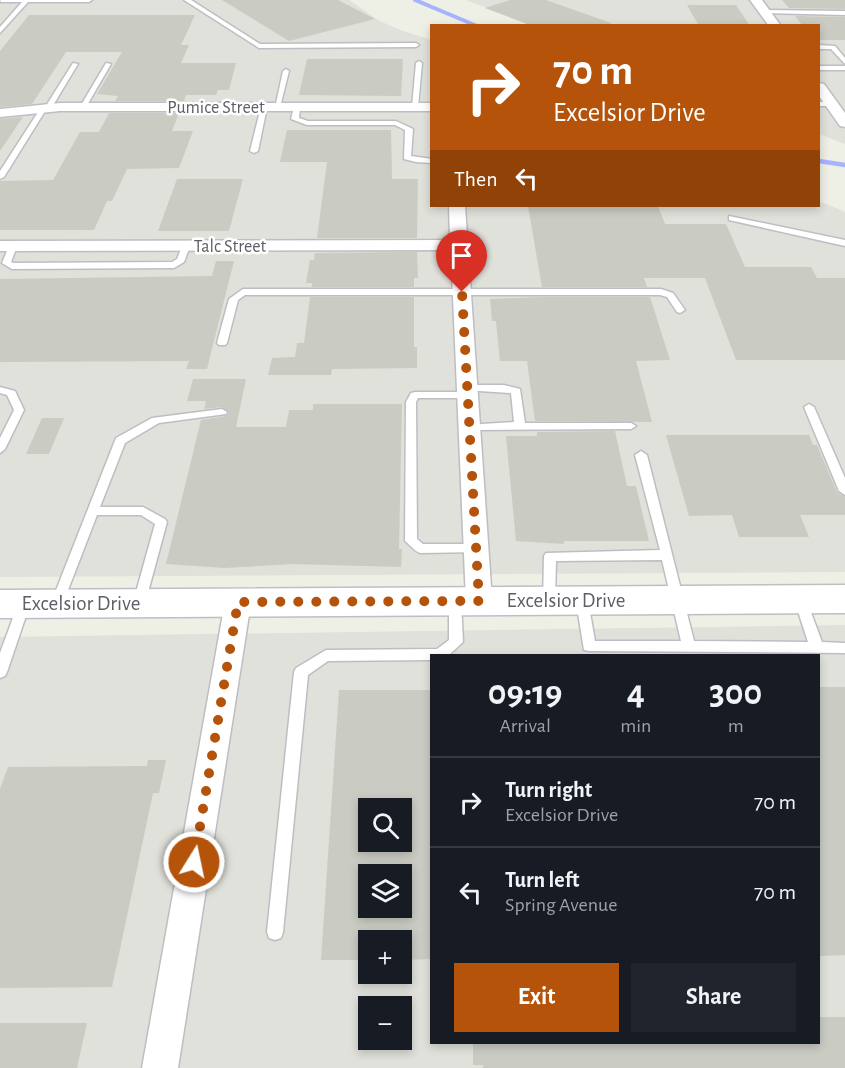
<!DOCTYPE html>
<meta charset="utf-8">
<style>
body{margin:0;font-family:"Alegreya Sans",sans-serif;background:#20242c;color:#f1f3f6;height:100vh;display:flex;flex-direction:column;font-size:22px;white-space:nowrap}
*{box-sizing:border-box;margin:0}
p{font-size:20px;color:#9ea1a6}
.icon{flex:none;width:33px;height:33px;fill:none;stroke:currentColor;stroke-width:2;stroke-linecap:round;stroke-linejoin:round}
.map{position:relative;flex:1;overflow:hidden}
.details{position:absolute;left:430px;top:654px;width:390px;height:390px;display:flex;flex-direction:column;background:#171b24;border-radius:0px;box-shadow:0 3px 9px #0003}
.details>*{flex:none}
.guide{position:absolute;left:430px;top:24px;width:390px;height:183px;border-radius:0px;box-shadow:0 3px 9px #0003;background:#b45309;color:#fff;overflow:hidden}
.controls{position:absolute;left:358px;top:798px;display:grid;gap:12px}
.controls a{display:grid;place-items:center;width:54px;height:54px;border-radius:0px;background:#171b24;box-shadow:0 3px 9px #0003;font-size:30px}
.pin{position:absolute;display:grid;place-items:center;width:51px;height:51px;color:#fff;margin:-62px -26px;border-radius:50% 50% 50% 0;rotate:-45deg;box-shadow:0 0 6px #0007}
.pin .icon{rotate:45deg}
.me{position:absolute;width:66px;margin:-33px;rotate:10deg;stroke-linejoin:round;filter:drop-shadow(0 0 4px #0008)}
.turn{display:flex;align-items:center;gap:21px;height:126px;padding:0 24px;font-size:27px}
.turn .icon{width:78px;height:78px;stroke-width:2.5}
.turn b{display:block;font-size:42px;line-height:51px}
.then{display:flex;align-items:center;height:57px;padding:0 24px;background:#0003;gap:12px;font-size:22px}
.eta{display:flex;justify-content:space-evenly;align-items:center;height:102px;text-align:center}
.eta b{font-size:36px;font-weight:700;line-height:42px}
.button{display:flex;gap:12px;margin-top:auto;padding:12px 24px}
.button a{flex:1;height:69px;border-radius:0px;background:#b45309;color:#fff;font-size:24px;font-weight:700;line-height:69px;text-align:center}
.button a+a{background:#20242c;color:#f1f3f6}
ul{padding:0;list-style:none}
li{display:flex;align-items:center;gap:18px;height:90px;padding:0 24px;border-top:2px solid #363941}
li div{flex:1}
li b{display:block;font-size:22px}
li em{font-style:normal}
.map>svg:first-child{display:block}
.industrial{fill:#e0e1da;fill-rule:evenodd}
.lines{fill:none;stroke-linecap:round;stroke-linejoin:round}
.stream-far1{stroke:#a7b3ff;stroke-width:4}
.stream{stroke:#a7b3ff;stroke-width:4.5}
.building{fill:#cacbc2;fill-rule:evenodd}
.lane-casing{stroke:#bebdc4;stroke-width:3}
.street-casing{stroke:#bebdc4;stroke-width:3}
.secondary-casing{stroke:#bebec6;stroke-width:3}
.lane{fill:#fff;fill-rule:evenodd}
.street{fill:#fff;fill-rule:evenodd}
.secondary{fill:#fff;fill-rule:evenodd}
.route{stroke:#b45309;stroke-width:10;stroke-dasharray:0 18}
.labels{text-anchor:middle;stroke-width:5;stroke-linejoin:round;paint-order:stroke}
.far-street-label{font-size:18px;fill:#5d5e66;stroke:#fff}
.street-label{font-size:21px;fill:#5d5e66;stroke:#fff}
</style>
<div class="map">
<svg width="845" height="1068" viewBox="0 0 845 1068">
<rect width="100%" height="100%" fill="#eef0e6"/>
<g class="industrial">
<polygon points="0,0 349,0 378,20 400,30 432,40 432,206 819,206 819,201 845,212 845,572 0,577"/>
<polygon points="466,0 845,0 845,144 819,134 819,26 533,25"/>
<path d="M845 625V1068H0V637ZM432 656H819V1042H432ZM369 808H402V842H369ZM369 874H402V908H369ZM369 940H402V974H369ZM369 1006H402V1040H369Z"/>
</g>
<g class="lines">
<polyline class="stream-far1" points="415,0 477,26"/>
<polyline class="stream" points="819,161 845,165"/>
</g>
<g class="building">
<polygon points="222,0 338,0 375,19 289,41"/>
<polygon points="510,0 546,0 611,23 611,26 532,26 485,8"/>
<polygon points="782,0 845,0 845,9 789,8"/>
<polygon points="687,5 736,5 750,26 699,26"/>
<polygon points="29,15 195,15 181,45 189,45 181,63 236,63 229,90 218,90 216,95 186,95 184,101 115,101 118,96 97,94 122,52 66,52 32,104 0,107 0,51"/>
<polygon points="795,16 845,17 845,40 819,40 819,26 803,26"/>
<polygon points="307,59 403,59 401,96 299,95"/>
<polygon points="109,113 179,113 172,131 193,131 179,168 127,169 112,201 107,201 94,230 0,230 0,181 53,180 80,132 99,132"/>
<polygon points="23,117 0,151 0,119"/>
<polygon points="287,130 391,130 392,179 418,179 417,238 317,238 327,162 280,162"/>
<polygon points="177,179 243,179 229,231 158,231"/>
<polygon points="528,206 658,206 665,224 726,224 745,267 811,267 817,278 845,278 845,360 736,360 705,278 644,278 647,287 542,287"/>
<polygon points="417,252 418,278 414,278 414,287 312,287 312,283 306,283 310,260 314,260 315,253"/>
<polygon points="216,261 234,261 207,369 186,369 189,361 0,362 0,279 212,276"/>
<polygon points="310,297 414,297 414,347 417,347 417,368 332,369 331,375 268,375 272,358 295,357 297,343 304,343"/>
<polygon points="544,297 650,297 670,360 636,361 652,422 535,421 527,361 500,361 496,321 492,321 490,299"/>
<polygon points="193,379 246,379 236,427 286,427 289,410 313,410 313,404 402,404 399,549 402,549 401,567 292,564 225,568 166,564 201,420 226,416 229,413 222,407 204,409 206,401 187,401"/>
<polygon points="42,418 64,418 49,454 26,454"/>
<polygon points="615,431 627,486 636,486 649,541 564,541 564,544 516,541 506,436 537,436 537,432"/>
<polygon points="666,435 809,435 813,445 817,445 837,492 845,497 845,515 800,515 809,537 739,537 732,515 689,516"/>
<polygon points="819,687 845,687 845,955 819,956"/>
<path d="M339 690H432V959L402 960V940H369V960H321ZM369 808H402V842H369ZM369 874H402V908H369Z"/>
<polygon points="148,760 166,760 159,793 153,793 112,987 0,988 0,789 8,767 147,766"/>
<polygon points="819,1017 845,1017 845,1068 483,1068 483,1065 473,1065 473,1042 819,1042"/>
<polygon points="0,1023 87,1023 77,1068 0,1068"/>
</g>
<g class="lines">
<g class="lane-casing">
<g id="lane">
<polygon points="0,0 92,0 89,2 28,2 0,33 0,27 22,2 1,2"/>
<polygon points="184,0 191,0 260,44 416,43 419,45 416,47 259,48"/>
<polygon points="765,10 845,11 845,15 763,13"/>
<polygon points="819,45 835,46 845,58 845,64 831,49 819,49"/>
<polygon points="419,61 422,63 418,107 415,109 412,107 416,63"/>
<polygon points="73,63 78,64 52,107 47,108 4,177 0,179 0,171 42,106 46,106"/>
<polygon points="106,63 111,64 86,107 81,108 80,107"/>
<rect x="819" y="66" width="26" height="4"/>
<polygon points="286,69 289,71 280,107 275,108 283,71"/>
<polygon points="819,102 832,102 835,104 832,106 819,106"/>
<polygon points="264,105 267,107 258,151 254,153 250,151 261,107"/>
<polygon points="297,105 300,107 299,118 308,121 396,121 413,129 411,156 432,159 432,163 416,162 404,159 405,130 395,125 307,125 291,119 294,107"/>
<polygon points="729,216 845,240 845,246 729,220"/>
<polygon points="13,243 17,246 11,262 14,263 172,262 177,259 183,244 190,246 184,262 174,268 12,269 2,263 9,246"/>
<polygon points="243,289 661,289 673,293 685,310 680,313 677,312 667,297 660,295 245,295 238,300 227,343 225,345 219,345 217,343 229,299"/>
<polygon points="467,385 504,385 520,389 525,423 631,423 636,426 631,429 470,430 465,427 466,425 514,422 511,393 463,390 462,388"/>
<polygon points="0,387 15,391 24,410 5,449 0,453 0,438 14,410 7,395 0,393"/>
<polygon points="415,392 468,392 473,395 468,398 418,398 416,402 417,539 423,544 476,544 480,546 482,549 480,552 420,553 416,551 405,541 406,402 411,393"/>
<polygon points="809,404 814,407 845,478 845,495 839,491 804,407"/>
<polygon points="222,409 227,412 226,414 159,423 125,443 100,507 143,507 165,519 167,522 144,607 134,607 133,603 155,524 141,515 97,515 63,603 62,607 52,607 51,603 116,438 152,418"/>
<polygon points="641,451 647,455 694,641 808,642 794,599 795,595 805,595 806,599 822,642 845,643 845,653 589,651 584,650 576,601 577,597 587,597 588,601 595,641 681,641 662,560 556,561 555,601 554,605 544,605 543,601 544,556 546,553 660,550 635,455"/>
<polygon points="455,596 460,597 461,601 463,642 448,656 432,656 432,660 328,661 308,675 283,932 281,938 275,940 269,938 267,932 294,672 296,668 326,650 437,649 449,640 449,601 450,597"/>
<polygon points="24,599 29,600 30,604 7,672 5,676 0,678 0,653 18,604 19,600"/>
</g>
</g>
<g class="street-casing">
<g id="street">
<polygon points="750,0 762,0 781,26 769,26"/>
<polygon points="819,83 824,84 845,113 845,127 840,126 819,96"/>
<polygon points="60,103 432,103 432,111 60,111 0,117 0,109"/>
<polygon points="449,206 465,206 492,601 488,608 479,611 470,608 466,601 451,250 0,251 0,241 450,240"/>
<polygon points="238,592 247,595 251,602 178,1068 142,1068 225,602 229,595"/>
</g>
</g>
<g class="secondary-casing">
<polygon id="secondary" points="845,585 845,613 0,618 0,590"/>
</g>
<use href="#lane" class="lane"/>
<use href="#street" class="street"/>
<use href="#secondary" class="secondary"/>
</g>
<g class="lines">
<polyline class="route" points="194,862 238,602 479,601 462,292"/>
</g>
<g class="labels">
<g class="far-street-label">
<text x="216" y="113">Pumice Street</text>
<text x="230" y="252">Talc Street</text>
</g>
<g class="street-label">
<text x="566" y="607">Excelsior Drive</text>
<text x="81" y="610">Excelsior Drive</text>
</g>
</g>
</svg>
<div class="controls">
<a><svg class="icon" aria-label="search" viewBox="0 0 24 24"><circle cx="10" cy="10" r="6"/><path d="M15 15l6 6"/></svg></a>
<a><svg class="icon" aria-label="layers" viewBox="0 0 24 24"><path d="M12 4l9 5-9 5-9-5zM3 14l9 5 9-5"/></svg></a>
<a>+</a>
<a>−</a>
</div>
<div class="pin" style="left:462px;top:292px;background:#d93025"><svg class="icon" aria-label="arrive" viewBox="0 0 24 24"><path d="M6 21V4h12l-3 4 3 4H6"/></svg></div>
<svg class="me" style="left:194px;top:862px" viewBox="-20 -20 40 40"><circle r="17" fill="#b45309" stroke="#fff" stroke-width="3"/><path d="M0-11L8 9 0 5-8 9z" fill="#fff"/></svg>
<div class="guide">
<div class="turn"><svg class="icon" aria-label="right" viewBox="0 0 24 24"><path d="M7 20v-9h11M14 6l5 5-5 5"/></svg><div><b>70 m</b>Excelsior Drive</div></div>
<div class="then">Then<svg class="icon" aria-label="left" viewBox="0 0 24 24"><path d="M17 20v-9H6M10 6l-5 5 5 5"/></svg></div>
</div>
<section class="details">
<div class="eta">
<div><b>09:19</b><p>Arrival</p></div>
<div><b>4</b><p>min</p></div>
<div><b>300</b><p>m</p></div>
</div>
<ul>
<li><svg class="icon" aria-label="right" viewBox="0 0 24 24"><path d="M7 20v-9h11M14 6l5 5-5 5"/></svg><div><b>Turn right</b><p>Excelsior Drive</p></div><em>70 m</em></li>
<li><svg class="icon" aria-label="left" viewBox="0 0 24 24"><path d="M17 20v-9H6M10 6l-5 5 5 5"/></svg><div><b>Turn left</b><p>Spring Avenue</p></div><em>70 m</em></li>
</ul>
<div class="button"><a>Exit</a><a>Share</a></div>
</section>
</div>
